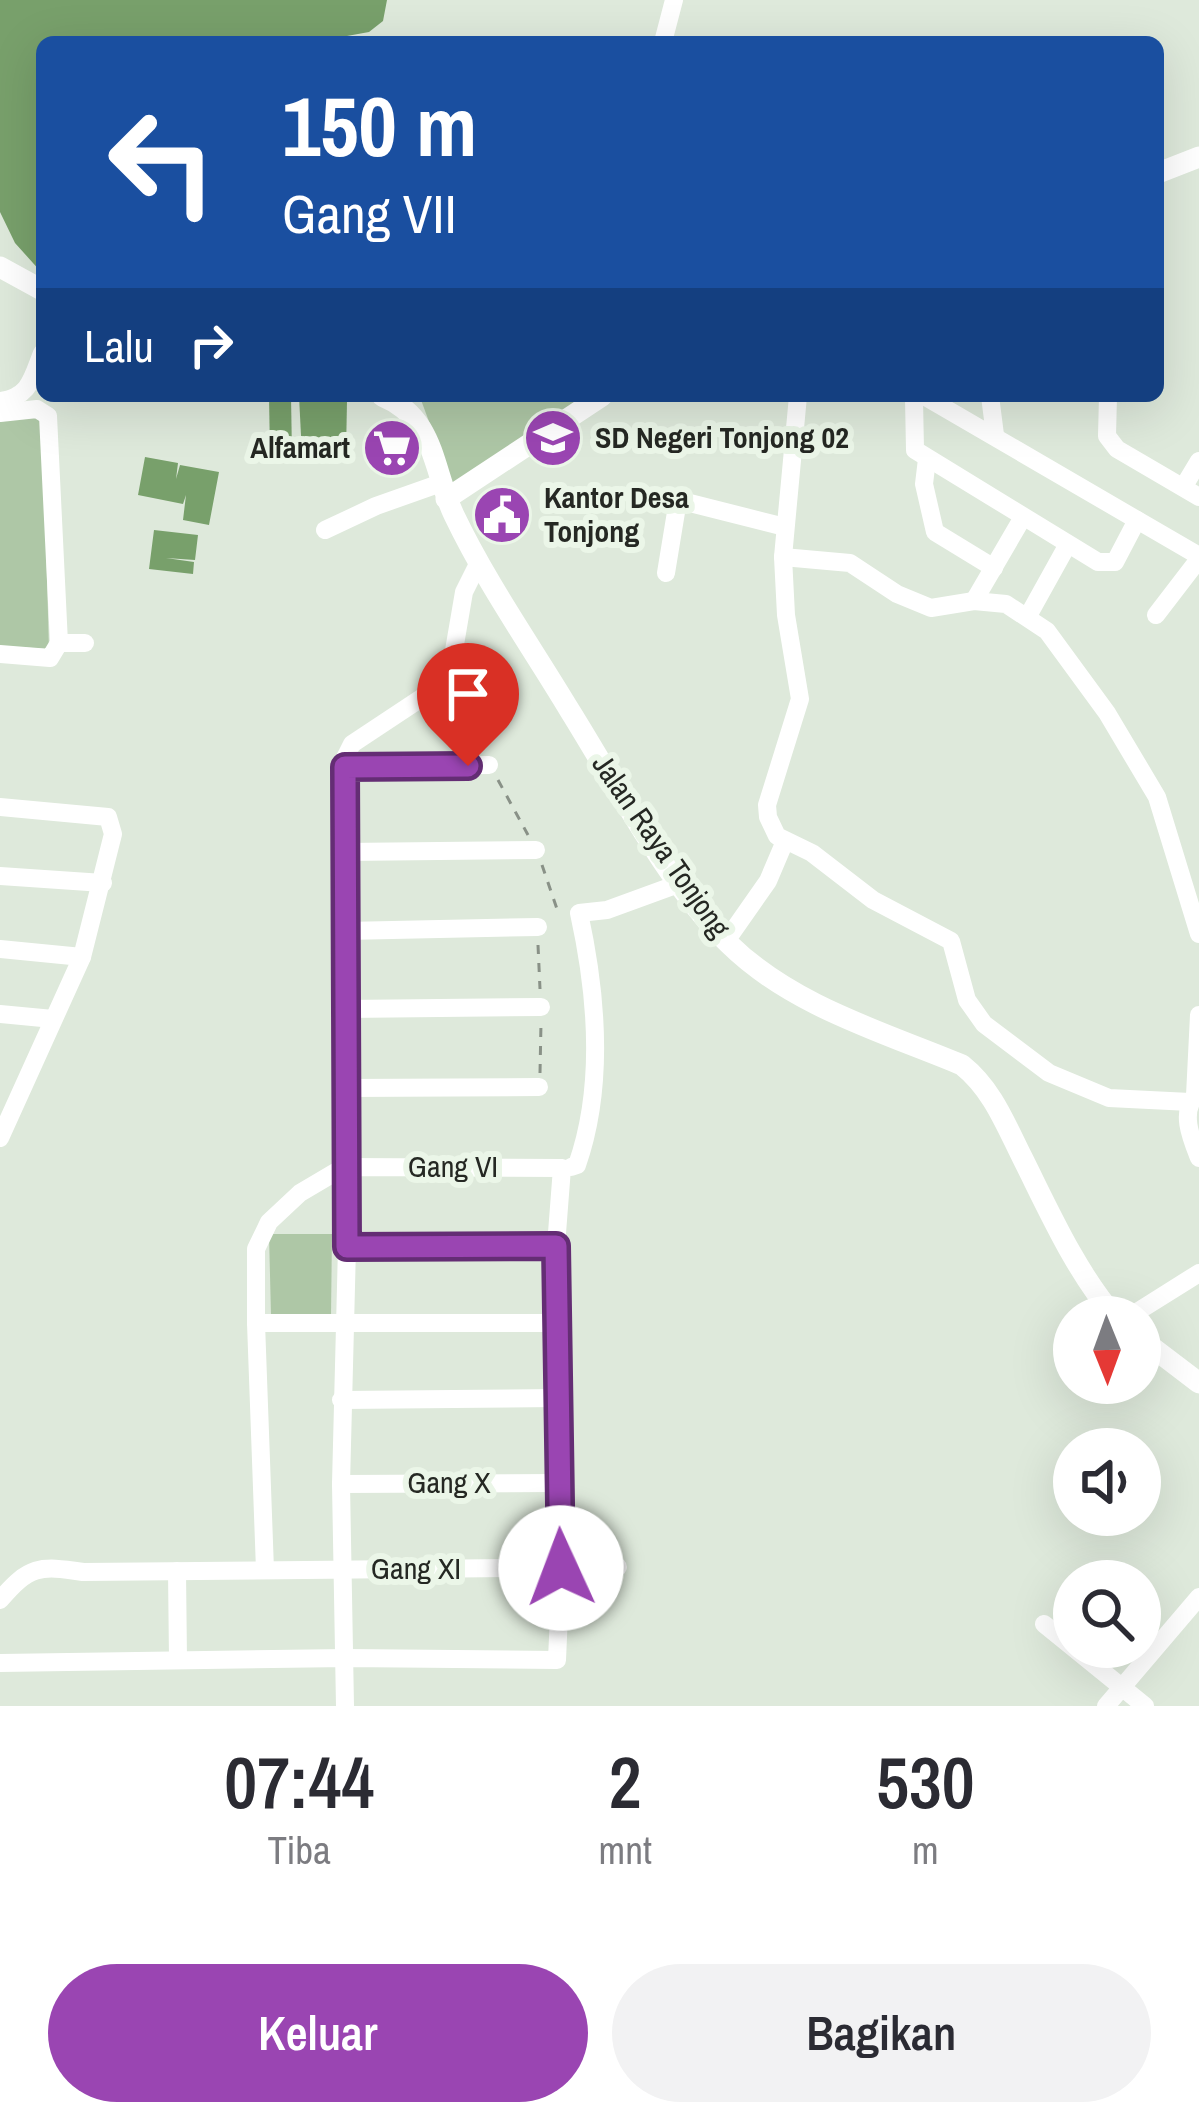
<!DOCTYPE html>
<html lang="id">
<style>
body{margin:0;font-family:"Archivo Narrow",sans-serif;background:#f2f2f3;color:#2b2b33;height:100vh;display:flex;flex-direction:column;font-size:45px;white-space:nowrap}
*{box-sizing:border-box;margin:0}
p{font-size:39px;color:#7c7c81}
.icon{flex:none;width:66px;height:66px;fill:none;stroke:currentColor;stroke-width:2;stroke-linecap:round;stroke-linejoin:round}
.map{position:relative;height:1706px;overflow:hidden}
.sheet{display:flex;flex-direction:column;background:#fff;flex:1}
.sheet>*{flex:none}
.banner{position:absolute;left:36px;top:36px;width:1128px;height:366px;border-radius:18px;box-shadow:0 12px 48px #0002;background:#1a4fa0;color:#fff;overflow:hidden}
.needle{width:78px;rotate:179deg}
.fabs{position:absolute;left:1053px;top:1296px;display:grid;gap:24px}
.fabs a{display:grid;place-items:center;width:108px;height:108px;border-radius:50%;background:#fff;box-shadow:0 12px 48px #0002;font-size:60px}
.pin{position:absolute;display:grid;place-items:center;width:102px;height:102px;color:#fff;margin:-123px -51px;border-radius:50% 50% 50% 0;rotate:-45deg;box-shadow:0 0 12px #0007}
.pin .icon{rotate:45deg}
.me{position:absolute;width:132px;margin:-66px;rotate:358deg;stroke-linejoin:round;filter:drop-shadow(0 0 9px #0008)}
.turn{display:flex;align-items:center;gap:42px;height:252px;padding:0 48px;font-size:54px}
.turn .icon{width:156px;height:156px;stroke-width:2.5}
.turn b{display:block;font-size:84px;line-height:102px}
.then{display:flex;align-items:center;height:114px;padding:0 48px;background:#0003;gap:24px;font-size:45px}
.eta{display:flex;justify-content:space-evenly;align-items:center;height:204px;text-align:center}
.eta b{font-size:72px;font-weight:600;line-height:84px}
.button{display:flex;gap:24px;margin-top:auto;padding:24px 48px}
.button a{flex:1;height:138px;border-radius:72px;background:#9a45b2;color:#fff;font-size:48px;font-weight:600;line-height:138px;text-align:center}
.button a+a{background:#f2f2f3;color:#2b2b33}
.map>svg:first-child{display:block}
.green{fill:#aec7a6}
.water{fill:#78a06b}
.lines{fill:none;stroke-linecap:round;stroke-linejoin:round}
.path{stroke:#899187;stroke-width:3;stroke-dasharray:9 9;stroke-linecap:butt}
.minor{stroke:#fff;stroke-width:18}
.major{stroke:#fff;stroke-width:21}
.route-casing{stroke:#642d74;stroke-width:30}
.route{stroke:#9a45b2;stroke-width:21}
.labels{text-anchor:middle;stroke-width:12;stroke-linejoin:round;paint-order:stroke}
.poi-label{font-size:30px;font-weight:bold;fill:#252823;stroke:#ebf6e8;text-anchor:start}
.street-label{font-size:30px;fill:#252823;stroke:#ebf6e8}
</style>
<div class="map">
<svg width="1199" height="1706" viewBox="0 0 1199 1706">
<rect width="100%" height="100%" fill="#dee9db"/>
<g class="green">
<polygon points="424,396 588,396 453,486 421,400"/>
<polygon points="42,405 49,649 0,646 0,409"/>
<polygon points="269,1234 332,1234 331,1316 271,1316"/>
</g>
<g class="water">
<polygon points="0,0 387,0 383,21 369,32 314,42 42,42 42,273 15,243 0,212"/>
<polygon points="269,396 291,396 292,454 270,454"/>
<polygon points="299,396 347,401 346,453 302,455"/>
<polygon points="145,457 178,463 176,479 180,465 219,472 209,525 183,520 186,495 183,504 138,495"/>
<polygon points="154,530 198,535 195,560 166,558 194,562 193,574 149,569"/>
</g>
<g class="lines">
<g class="path">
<polyline points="463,680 478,746"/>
<polyline points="498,780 528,835"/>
<polyline points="542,865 559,915"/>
<polyline points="538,945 540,989"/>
<polyline points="540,1073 541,1023"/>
</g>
<g class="minor">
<polyline points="663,42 674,0"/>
<polyline points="798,396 783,557 786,615 800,699 767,805 768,817 777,836 812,853 873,900 951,941 967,1000 984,1024 1049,1073 1109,1098 1190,1102"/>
<polyline points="919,396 914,399 915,450 1098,562 1115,562 1137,520"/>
<polyline points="924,396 1199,556"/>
<polyline points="990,396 995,435"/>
<polyline points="1108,396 1107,436 1117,449 1199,497"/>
<path d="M0 401C30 397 32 378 42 353"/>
<polyline points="0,413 37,409 48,416 59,643 50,658 0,654"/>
<polyline points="927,459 924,484 935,532 994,568"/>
<polyline points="1184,486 1199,461"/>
<polyline points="325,530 376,506 441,483"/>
<polyline points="783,557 850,563 897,594 931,608 974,601 1006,604 1047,631 1107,713 1157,797 1199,934"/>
<polyline points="666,573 678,500 785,527"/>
<polyline points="974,601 1023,517"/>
<polyline points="1156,615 1199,559"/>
<polyline points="1028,616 1068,544"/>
<polyline points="59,643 85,643"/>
<polyline points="345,767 489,765"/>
<polyline points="0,807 108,817 113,834 82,957 0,1138"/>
<polyline points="344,852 536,850"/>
<polyline points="0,876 103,883"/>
<polyline points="345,931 538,927"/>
<polyline points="726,941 768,881 785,841"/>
<polyline points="0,949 82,957"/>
<polyline points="345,1009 541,1007"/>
<polyline points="0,1014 53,1019"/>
<polyline points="346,1088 539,1087"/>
<path d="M1196 1095C1180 1112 1191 1138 1199 1158"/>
<polyline points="1195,1096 1199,1015"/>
<path d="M571 1167 577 1165C605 1085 597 995 579 913L607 910 681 883"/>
<polyline points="347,1247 556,1246"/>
<polyline points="1129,1317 1199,1273"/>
<polyline points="341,1400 557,1398"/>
<polyline points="341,1484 558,1483"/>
<polyline points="265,1570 256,1323 557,1323"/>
<polyline points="177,1571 178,1660"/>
<path d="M0 1600C29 1566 39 1565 83 1572L618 1567"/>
<polyline points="1044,1624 1145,1706"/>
<polyline points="0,1663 346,1658 557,1660 561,1568 556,1246 562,1168 344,1167 300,1193 269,1222 256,1249 256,1323"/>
<polyline points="345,1706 341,1484 347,1247 344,760 352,744 441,685 452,662 464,592 478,564"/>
<polyline points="1106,1706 1199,1597"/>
</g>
<g class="major">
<polyline points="1158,173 1199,157"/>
<polyline points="0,267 42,290"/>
<path d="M382 396C436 418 432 469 454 515 487 584 531 646 570 711 615 783 669 886 729 944 792 1006 883 1032 962 1065 992 1089 1005 1123 1022 1157 1049 1211 1076 1272 1115 1317"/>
<polyline points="446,499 602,396"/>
<polyline points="1140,1338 1199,1383"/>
</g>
</g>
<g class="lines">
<g class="route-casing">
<polyline id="route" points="468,766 345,767 347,1247 556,1246 561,1568"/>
</g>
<use href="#route" class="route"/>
</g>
<defs>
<g id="school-disc" transform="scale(3)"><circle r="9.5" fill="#9a45b2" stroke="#ebf6e8"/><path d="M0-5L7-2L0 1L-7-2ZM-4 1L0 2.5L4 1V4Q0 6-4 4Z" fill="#fff"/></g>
<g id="supermarket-disc" transform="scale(3)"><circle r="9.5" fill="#9a45b2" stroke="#ebf6e8"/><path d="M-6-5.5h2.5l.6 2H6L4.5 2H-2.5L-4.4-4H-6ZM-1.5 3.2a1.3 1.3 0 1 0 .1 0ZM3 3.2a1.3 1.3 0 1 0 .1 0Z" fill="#fff"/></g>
<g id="civic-disc" transform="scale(3)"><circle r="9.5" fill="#9a45b2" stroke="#ebf6e8"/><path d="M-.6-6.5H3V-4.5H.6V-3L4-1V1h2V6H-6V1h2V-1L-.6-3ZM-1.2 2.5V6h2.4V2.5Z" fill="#fff"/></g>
</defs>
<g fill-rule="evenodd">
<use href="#school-disc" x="553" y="438"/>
<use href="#supermarket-disc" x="392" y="448"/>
<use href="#civic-disc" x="502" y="515"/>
</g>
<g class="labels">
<g class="poi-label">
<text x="595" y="448">SD Negeri Tonjong 02</text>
<text x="350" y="458" text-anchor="end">Alfamart</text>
<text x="544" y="508">Kantor Desa<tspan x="544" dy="34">Tonjong</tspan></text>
</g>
<g class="street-label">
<text transform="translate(661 846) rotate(55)" y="10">Jalan Raya Tonjong</text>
<text x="453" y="1177">Gang VI</text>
<text x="449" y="1493">Gang X</text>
<text x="416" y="1579">Gang XI</text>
</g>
</g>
</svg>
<div class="fabs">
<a><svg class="needle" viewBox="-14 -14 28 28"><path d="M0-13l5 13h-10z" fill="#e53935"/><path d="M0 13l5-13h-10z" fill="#7c7c81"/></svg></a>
<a><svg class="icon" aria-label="sound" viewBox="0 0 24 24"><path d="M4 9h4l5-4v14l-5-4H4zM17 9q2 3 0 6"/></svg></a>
<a><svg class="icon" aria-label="search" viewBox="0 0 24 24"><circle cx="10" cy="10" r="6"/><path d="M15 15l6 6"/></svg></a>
</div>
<div class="pin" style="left:468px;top:766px;background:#d93025"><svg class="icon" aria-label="arrive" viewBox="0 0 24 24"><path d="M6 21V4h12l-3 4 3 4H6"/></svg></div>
<svg class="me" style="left:561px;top:1568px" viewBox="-20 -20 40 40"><circle r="19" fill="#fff"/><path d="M0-13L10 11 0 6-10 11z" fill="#9a45b2"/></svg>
<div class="banner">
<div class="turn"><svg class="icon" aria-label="left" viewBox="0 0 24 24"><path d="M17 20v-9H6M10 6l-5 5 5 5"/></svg><div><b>150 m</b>Gang VII</div></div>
<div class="then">Lalu<svg class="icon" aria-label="right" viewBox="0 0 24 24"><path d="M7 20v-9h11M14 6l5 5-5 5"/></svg></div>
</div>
</div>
<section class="sheet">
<div class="eta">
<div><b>07:44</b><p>Tiba</p></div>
<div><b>2</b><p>mnt</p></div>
<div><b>530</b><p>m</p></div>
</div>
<div class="button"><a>Keluar</a><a>Bagikan</a></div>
</section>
